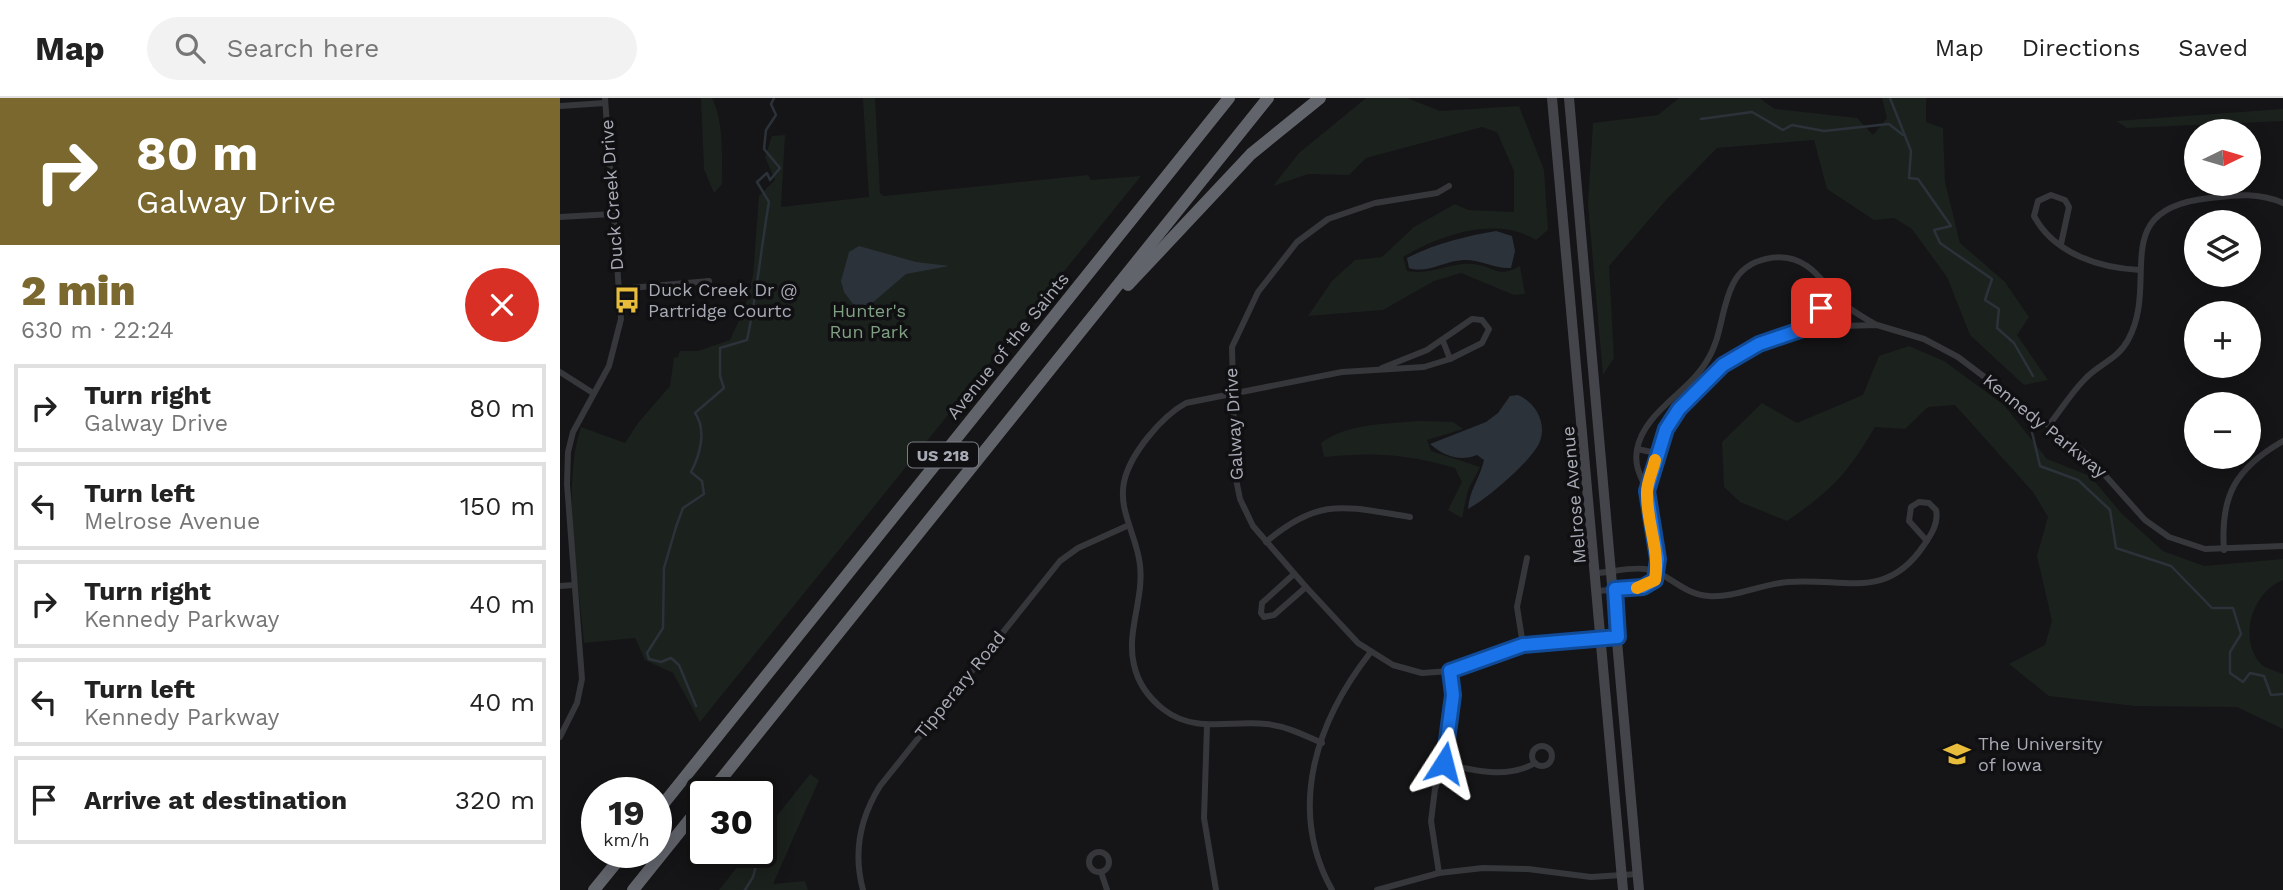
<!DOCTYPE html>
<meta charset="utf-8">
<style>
body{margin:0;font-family:"Work Sans",sans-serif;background:#f2f2f2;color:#222;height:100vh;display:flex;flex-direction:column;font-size:26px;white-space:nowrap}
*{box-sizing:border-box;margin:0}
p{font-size:23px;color:#767676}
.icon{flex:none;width:38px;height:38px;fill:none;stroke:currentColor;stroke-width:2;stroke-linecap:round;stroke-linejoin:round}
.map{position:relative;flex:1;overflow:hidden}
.side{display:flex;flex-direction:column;background:#fff;width:560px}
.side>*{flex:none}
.top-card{background:#7b682e;color:#fff;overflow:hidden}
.needle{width:46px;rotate:85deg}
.fabs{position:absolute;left:1624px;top:21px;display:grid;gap:14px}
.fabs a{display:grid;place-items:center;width:77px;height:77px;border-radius:50%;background:#fff;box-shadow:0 4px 18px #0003;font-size:35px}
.speed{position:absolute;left:21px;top:679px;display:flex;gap:14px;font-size:35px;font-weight:700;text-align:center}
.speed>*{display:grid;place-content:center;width:91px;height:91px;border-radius:50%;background:#fff;box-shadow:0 4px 18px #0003;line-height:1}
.speed small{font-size:18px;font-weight:400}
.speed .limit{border:4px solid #111;border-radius:10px;background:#fff;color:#111}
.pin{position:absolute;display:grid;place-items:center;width:60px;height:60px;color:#fff;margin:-30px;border-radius:14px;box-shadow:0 4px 10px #0006}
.me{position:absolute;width:77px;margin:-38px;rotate:9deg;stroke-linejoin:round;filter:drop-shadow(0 0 5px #0008)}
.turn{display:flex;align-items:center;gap:24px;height:147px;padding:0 21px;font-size:32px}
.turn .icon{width:91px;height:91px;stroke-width:2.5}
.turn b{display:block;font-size:49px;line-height:60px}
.round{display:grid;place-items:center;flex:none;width:74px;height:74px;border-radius:37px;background:#f2f2f2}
.overview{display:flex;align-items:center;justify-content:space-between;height:119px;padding:0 21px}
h1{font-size:42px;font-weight:800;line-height:52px;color:#7b682e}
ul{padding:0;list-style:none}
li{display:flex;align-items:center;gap:21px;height:88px;margin:0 14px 10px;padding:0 7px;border:4px solid #e0e0e0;border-radius:0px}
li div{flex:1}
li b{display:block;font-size:26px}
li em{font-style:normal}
header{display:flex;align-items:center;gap:42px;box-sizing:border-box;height:98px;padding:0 35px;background:#fff;border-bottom:2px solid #e0e0e0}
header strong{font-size:33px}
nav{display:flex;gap:38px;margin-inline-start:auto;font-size:24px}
.search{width:490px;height:63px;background:#f2f2f2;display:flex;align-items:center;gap:18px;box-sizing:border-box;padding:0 24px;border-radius:38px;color:#767676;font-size:26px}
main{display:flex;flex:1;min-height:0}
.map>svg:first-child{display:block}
.green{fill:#1b211d}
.water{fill:#2c323a}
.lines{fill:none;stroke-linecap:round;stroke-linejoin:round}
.stream{stroke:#2c323a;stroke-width:2.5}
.street{stroke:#36373b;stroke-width:6}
.secondary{stroke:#44454b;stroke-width:10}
.highway{stroke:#62646c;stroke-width:12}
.route-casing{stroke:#114b97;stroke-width:18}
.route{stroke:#1a73e8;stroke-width:12}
.slow{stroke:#f59e0b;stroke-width:12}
.labels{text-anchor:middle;stroke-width:7;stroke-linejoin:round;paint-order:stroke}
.shield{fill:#101012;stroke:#7a7c85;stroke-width:2}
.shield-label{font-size:16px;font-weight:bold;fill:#a8abb6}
.street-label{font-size:18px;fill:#a8abb6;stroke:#101012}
.poi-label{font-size:18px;fill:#a8abb6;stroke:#101012;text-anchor:start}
.park-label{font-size:18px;fill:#80a084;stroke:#101012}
</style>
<header>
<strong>Map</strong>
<div class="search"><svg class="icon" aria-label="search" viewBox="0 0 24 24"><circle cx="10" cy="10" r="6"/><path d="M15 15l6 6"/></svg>Search here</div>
<nav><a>Map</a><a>Directions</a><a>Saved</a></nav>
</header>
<main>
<section class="side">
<div class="top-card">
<div class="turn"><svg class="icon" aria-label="right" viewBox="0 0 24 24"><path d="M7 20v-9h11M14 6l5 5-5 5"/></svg><div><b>80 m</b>Galway Drive</div></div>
</div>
<div class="overview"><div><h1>2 min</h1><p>630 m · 22:24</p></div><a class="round" style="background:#d93025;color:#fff"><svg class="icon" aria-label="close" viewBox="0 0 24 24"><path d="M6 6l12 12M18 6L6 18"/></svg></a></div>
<ul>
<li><svg class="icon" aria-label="right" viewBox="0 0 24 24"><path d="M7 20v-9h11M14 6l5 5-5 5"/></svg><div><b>Turn right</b><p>Galway Drive</p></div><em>80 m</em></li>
<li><svg class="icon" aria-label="left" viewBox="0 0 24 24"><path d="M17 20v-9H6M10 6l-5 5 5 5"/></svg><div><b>Turn left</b><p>Melrose Avenue</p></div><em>150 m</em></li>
<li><svg class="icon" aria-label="right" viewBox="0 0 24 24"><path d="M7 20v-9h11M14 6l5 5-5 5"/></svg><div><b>Turn right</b><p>Kennedy Parkway</p></div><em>40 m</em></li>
<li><svg class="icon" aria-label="left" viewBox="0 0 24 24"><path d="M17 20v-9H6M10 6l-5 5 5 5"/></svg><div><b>Turn left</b><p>Kennedy Parkway</p></div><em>40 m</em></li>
<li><svg class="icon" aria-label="arrive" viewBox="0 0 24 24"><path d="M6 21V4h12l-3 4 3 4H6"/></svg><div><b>Arrive at destination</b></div><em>320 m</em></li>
</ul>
</section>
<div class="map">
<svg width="1723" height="792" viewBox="0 0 1723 792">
<rect width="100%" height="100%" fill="#151517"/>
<g class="green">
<path d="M141 0H152C164 25 162 59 162 86L154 95 144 71Z"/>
<path d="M303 0H315L320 95 324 98 528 77 531 82 581 78 140 624 113 575 85 562 75 540 24 545C19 482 1 389 21 329L65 345 78 325 110 288 114 260 118 259 120 253H138L170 242 185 209 193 178 199 98 215 82 205 59 212 38 225 37 221 109 309 99Z"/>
<path d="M806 0H847L880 13 959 8 984 72 988 132 976 142C937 117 879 137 843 159L847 173C869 178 891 164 913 166 934 168 937 181 960 168L965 196 954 197 901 175 874 183 823 212 748 218 772 183 795 162 822 159 854 129 895 106 908 112 954 114V73L937 34 922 29 806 60 789 77 748 76 713 88 739 55Z"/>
<polygon points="1119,0 1199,0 1215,11 1297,20 1313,37 1327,20 1322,0 1366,0 1366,24 1383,30 1385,84 1400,145 1445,184 1469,219 1457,237 1488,282 1464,287 1410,237 1387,179 1352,131 1334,120 1314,122 1267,91 1254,42 1157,50 1106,102 1049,168 1054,260 1043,277 1028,106 1033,25 1098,17"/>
<polygon points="1723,11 1723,23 1567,30 1556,23"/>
<path d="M1349 248 1384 263 1444 307 1487 361 1530 378 1562 416 1603 453 1644 468 1723 461V482C1692 494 1677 542 1702 567 1707 571 1717 573 1723 576V631L1677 609 1575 608 1489 598 1449 566 1485 547 1492 523 1477 458 1488 419 1473 394 1395 307 1368 309 1345 331 1315 329C1288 375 1271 393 1227 423L1180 404 1164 389 1162 344 1202 305 1237 325 1303 297 1319 258Z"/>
<path d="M859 323 893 324 903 331 867 342 871 353 920 369 908 392 902 420 888 412 902 384 895 370C846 356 815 354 764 359L761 345C788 325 826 326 859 323Z"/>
<polygon points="250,676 259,682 213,786 245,783 248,792 159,792 189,754 201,754 201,738"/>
</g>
<g class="water">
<path d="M936 133 952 138 955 153 951 170C934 171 920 161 903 162 884 163 868 176 849 170L847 160C874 146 906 138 936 133Z"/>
<polygon points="299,148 356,164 389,168 346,176 311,206 303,209 293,206 284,194 281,183 289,154"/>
<path d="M958 297C975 304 987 324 980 343 974 361 926 402 908 411 909 393 920 380 924 362L917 357C900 364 884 358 870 346L926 324 938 315 950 298Z"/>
</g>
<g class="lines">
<g class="stream">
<polyline points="1330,0 1351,53 1349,80 1358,81 1391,128 1374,132 1380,145 1432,181 1425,202 1439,211 1437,230 1454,245 1473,278"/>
<polyline points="1141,21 1192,14 1223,32 1232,27 1264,33 1329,26 1343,37"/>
<polyline points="1472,334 1480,368 1518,382 1550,412 1556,450 1611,468 1652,510 1673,510 1681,536 1670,554 1670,575 1683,584 1690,575 1704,578 1711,597 1723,596"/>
<path d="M136 608 119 567 111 560 101 564 89 561 87 555 103 530 104 470 116 429 123 410 144 396 142 383 131 374C140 357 147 332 135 315L164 290 160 278V250L187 242C197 196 201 150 209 104L197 84 207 75 210 82 220 70 204 51 206 32 216 17 211 6 214 0"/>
<polyline points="185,792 193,779 197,764 189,754"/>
</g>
<g class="street">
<polyline points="0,8 45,5"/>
<polyline points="889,88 877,95 815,105 768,121 737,144 698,194 672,249 675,376 680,401 693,428 746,489 798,545 833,567 862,575 890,573 963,547 1058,539"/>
<polyline points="0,119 53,116"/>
<path d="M1501 146 1509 109 1505 102 1491 97 1478 103 1474 118C1494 156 1540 170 1580 172"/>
<polyline points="59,191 149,183"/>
<polyline points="1249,229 1261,210 1262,183"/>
<polyline points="883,243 890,261"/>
<polyline points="0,274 33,295"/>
<path d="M1489 327C1501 312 1511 295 1525 281 1539 266 1558 261 1568 242 1601 182 1545 111 1650 100 1676 97 1698 94 1723 105"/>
<polyline points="1077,351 1096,355"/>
<polyline points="1087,393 1099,345 1112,320 1163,267 1199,246 1249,229 1317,227 1364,241 1398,259 1526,356 1585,422 1609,439 1645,451 1723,448"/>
<path d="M706 444C760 398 786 409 850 419"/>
<path d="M1664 452C1660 397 1676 370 1723 343"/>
<path d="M1037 475C1052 474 1070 469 1085 471 1108 474 1123 497 1149 498 1175 500 1201 486 1228 484 1283 479 1326 504 1364 447 1371 437 1379 425 1376 412L1369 405 1359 404 1351 409 1349 423 1367 443"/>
<polyline points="734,476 702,505 701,515 704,519 714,517 746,489"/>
<polyline points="0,488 14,487"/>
<path d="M1038 493 1083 489 1095 482C1099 458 1095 415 1087 393 1081 378 1074 369 1077 352 1083 314 1130 294 1148 261 1162 238 1161 209 1173 186 1186 159 1223 152 1247 168 1259 176 1266 188 1276 199 1287 210 1301 218 1315 226"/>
<polyline points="963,547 957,509 967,460"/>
<polyline points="647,628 644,720 656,792"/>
<polyline points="0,639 17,605 22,581 7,386 8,354 13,334 49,268 61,221 45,0"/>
<path d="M762 645C744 637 726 628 706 626 670 622 635 636 603 611 589 600 578 585 574 567 566 534 584 501 580 467 577 438 558 413 564 384 570 356 601 319 626 305L782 274 864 269 890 261 922 245 929 231 922 222 912 221 867 252 822 270"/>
<circle cx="982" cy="658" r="10"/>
<path d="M884 665C913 673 948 681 975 665"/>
<circle cx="539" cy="764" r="10"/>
<polyline points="541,774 547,792"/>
<polyline points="879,775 871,723 875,691 888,650 893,597 890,573"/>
<path d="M303 792C293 755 300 720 320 688L500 463 518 450 569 427"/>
<path d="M772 792C727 711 756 624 810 555"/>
<polyline points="817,792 879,775 923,770 968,771 1031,779 1078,776"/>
</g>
<g class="secondary">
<polyline points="992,0 1063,792"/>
<polyline points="1009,0 1079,792"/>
</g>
<g class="highway">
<polyline points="568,187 691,56 760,0"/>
<polyline points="150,695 708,0"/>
<polyline points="96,715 669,0"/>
<polyline points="34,792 65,754"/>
<polyline points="73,792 142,706"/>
</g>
</g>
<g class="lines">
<g class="route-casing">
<polyline id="route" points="884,665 893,597 890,573 963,547 1058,539 1055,491 1083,489 1095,482 1098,461 1087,393 1106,331 1119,311 1163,267 1199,246 1249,229 1261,210"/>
</g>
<use href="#route" class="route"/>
<path class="slow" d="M1077 490 1095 482C1100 451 1086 424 1087 394 1087 384 1093 372 1095 362"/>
</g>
<defs>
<g id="bus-bare" transform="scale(2.1)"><path d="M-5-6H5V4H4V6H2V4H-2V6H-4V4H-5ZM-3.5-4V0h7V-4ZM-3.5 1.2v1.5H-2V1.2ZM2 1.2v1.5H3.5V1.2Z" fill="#e8bd3c" stroke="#101012" stroke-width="2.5" paint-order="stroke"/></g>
<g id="university-bare" transform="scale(2.1)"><path d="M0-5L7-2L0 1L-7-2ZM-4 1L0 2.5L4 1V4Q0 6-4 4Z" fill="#e8bd3c" stroke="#101012" stroke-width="2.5" paint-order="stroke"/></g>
</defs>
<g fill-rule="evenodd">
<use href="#bus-bare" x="67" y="202"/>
<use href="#university-bare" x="1397" y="656"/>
</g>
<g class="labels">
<rect class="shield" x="348" y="344.5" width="70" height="25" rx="5"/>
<g class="shield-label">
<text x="383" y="363">US 218</text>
</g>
<g class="street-label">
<text transform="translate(52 97) rotate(-94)" y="6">Duck Creek Drive</text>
<text transform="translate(448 248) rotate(-51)" y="6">Avenue of the Saints</text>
<text transform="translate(674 326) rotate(-93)" y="6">Galway Drive</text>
<text transform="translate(1485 328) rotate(39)" y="6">Kennedy Parkway</text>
<text transform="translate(1014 397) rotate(-95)" y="6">Melrose Avenue</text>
<text transform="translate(400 587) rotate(-51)" y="6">Tipperary Road</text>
</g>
<g class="poi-label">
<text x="88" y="198">Duck Creek Dr @<tspan x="88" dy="21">Partridge Courtc</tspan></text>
<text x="1418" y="652">The University<tspan x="1418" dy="21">of Iowa</tspan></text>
</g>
<g class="park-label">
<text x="309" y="219">Hunter's<tspan x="309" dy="21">Run Park</tspan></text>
</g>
</g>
</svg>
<div class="fabs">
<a><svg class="needle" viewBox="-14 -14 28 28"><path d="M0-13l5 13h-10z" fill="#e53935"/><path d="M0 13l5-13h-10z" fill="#767676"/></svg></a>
<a><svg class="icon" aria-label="layers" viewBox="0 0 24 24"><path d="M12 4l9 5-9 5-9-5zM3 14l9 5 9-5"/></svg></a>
<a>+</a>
<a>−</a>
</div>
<div class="speed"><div>19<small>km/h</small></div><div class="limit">30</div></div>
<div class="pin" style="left:1261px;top:210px;background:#d93025"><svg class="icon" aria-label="arrive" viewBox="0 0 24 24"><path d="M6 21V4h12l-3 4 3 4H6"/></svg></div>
<svg class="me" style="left:884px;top:665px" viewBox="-20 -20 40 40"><path d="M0-17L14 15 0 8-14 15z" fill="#1a73e8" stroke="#fff" stroke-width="4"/></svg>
</div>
</main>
